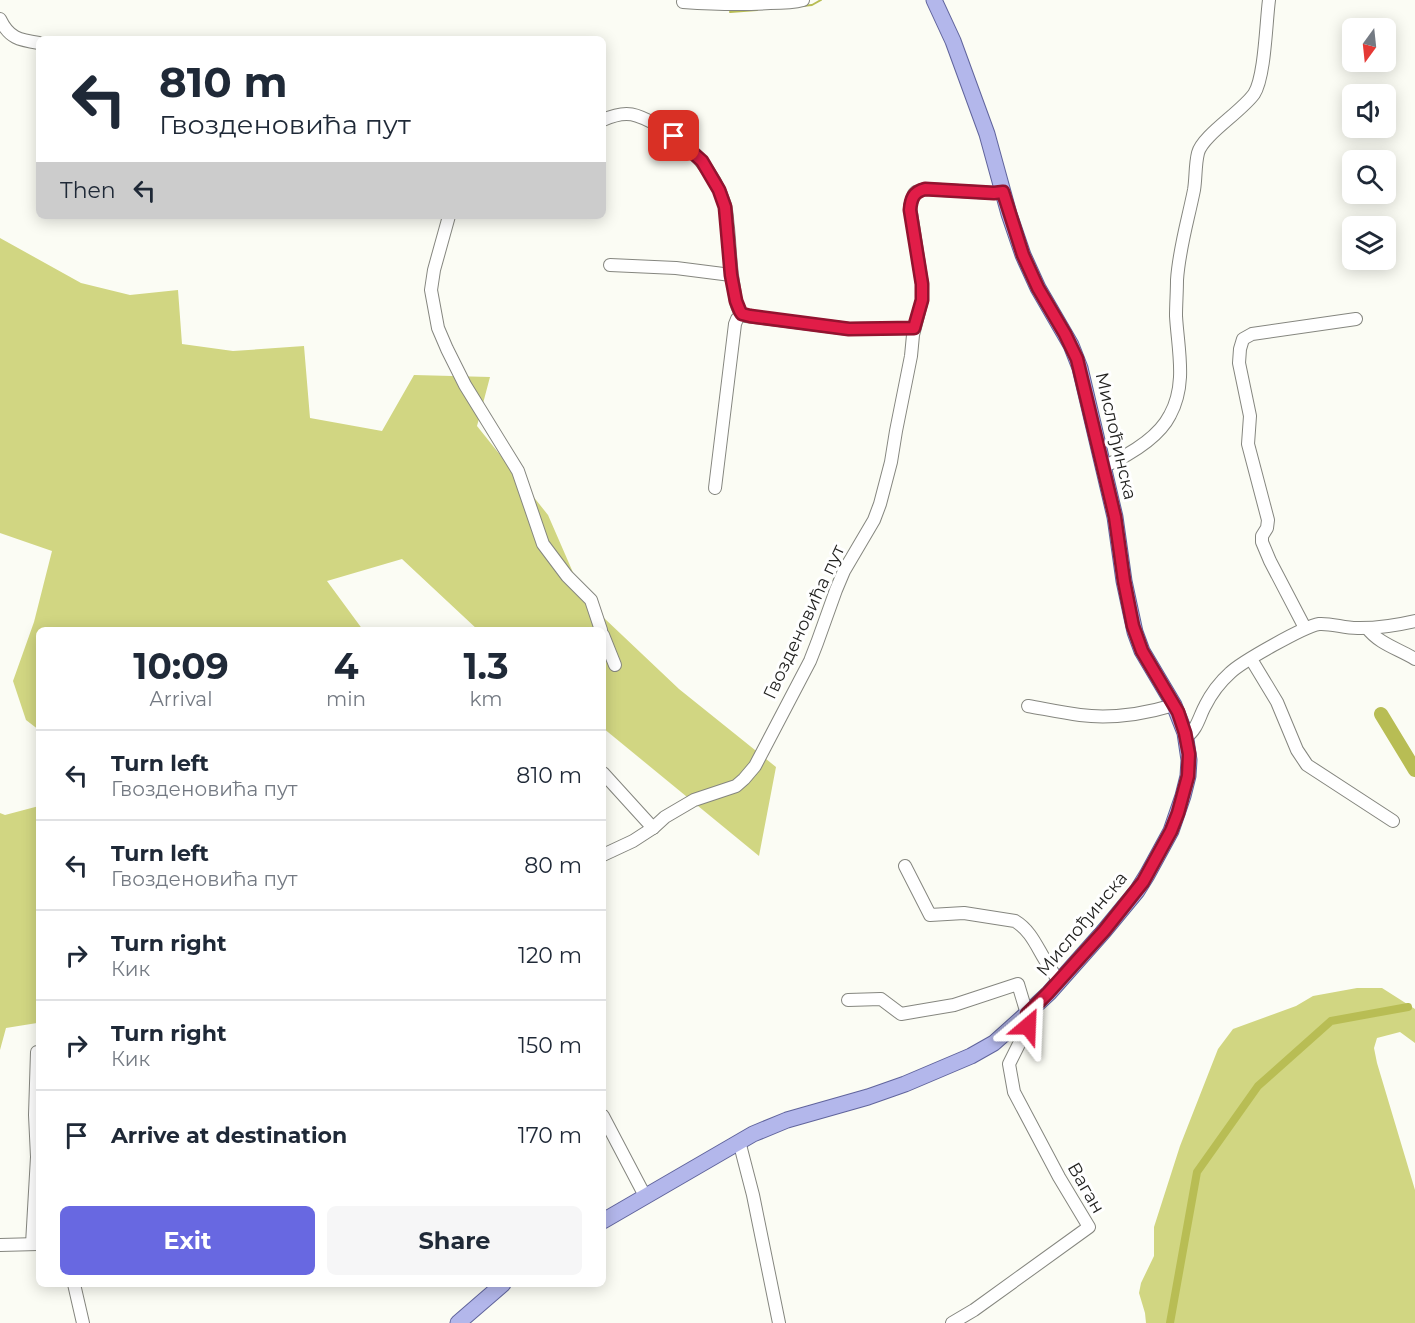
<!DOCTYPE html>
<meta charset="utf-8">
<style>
body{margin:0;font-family:Montserrat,sans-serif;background:#f6f6f7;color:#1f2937;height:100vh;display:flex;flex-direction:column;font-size:22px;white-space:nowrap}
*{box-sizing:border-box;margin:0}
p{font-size:20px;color:#747a83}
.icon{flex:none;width:33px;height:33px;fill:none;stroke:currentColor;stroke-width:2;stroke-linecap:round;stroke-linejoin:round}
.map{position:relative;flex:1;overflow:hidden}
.side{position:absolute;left:36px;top:627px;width:570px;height:660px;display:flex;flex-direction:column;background:#fff;border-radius:9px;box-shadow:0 3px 15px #0003}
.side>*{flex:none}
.top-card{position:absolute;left:36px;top:36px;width:570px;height:183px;border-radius:9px;box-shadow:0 3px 15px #0003;background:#fff;color:#1f2937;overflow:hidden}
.needle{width:39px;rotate:195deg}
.fabs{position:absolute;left:1342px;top:18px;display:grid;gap:12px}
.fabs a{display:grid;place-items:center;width:54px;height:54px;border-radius:9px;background:#fff;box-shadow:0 3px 15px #0003;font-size:30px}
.pin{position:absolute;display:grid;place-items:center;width:51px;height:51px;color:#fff;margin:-26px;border-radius:12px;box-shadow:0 3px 9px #0006}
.me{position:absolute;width:66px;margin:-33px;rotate:26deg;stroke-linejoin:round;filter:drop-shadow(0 0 4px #0008)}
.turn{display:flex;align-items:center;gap:21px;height:126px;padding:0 24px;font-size:27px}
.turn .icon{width:78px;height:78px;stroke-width:2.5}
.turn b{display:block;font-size:42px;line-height:51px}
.then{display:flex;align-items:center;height:57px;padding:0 24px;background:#0003;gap:12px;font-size:22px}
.eta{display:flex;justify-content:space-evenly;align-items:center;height:102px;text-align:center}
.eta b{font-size:36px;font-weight:700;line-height:42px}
.primary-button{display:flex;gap:12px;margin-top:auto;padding:12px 24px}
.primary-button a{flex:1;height:69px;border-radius:9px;background:#6868e1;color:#fff;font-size:24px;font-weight:700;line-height:69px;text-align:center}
.primary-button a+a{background:#f6f6f7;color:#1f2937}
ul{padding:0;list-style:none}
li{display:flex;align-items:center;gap:18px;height:90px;padding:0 24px;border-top:2px solid #e0e1e3}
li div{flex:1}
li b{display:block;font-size:22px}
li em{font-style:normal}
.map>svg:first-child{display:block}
.green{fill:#d1d682}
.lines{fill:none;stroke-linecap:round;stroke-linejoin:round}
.stream{stroke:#b8bd54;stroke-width:2}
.canal{stroke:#b8bd54;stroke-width:8}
.river{stroke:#b8bd54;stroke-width:14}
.minor-casing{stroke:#85867f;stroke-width:14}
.major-casing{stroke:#60649c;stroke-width:17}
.minor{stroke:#fff;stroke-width:12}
.major{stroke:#b3b7eb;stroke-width:15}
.route-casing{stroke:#92132f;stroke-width:15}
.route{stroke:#e11d48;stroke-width:10}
.labels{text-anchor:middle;stroke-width:6;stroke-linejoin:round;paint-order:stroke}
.street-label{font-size:18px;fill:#242422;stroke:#fff}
</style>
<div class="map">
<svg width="1415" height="1323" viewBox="0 0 1415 1323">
<rect width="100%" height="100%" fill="#fbfcf4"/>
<g class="green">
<polygon points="0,238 81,283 130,295 178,290 182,344 233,351 304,346 310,418 382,431 414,375 490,377 477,426 548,515 585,600 679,689 776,767 759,856 603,728 603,630 478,630 402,559 327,581 363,630 39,630 39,730 26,720 13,681 34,622 52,551 0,533"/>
<polygon points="39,806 39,1066 37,1023 6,1028 0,1050 0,813 5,815"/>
<polygon points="1357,988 1382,988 1415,1009 1415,1043 1400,1032 1377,1038 1374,1048 1377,1063 1415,1190 1415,1323 1146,1323 1145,1313 1139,1293 1141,1283 1154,1256 1154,1227 1180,1146 1218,1049 1233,1029 1296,1006 1313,996"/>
</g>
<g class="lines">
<g class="stream">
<polyline points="802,6 812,5 821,0"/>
<polyline points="730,12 757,10"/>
</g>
<polyline class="canal" points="1170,1323 1197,1172 1258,1086 1331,1021 1408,1007"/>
<polyline class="river" points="1381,714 1415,770"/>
<g class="minor-casing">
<g id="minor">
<path d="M683 2C712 4 741 5 770 3 781 3 792 3 803 0"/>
<path d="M0 19C9 38 19 40 39 43"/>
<path d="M603 120C627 109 637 114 659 126 689 142 715 173 725 205 727 213 727 221 728 228 730 248 730 268 734 288 735 295 735 304 739 310 741 314 742 314 746 316L849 329 914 328"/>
<polyline points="449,216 434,270 431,290 438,328 447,349 465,385 518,471 543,544 567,576 591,600 601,630"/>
<polyline points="610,265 676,268 731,275"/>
<path d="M1103 467C1127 456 1158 439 1170 415 1187 384 1178 350 1176 316 1176 304 1177 292 1177 280 1179 249 1188 220 1194 190 1196 178 1195 165 1198 153 1202 136 1241 112 1254 94 1265 77 1266 22 1269 0"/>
<polyline points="715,488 735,324 737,319 742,314"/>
<polyline points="1305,628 1270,561 1262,542 1262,536 1267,528 1268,520 1248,444 1250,416 1239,363 1240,349 1243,339 1252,334 1356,319"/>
<path d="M1367 628C1379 644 1399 649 1415 659"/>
<polyline points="603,635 615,665"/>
<polyline points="1251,659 1277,702 1297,750 1307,765 1393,821"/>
<path d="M1028 706C1045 709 1063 713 1080 715 1111 719 1144 714 1174 705"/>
<path d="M1186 737C1197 730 1199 717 1205 706 1211 694 1220 682 1230 673 1241 662 1305 626 1319 624 1332 623 1346 629 1360 628 1378 628 1398 625 1415 621"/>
<polyline points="603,773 653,828"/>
<polyline points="603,855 633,841 653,828 665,817 694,800 736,786 744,779 755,766 810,661 817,643 836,590 844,571 874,520 880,504 891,462 896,431 911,356 913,335 922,300 922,284 910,206 914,194 916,192 925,189 994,193 1003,192"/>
<path d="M905 866 930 915 964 913 1015 921C1030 930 1036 945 1045 960 1049 967 1054 974 1059 981"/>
<polyline points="848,1000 881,999 901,1014 954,1005 1018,984 1027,1014 1028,1026 1009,1064 1014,1092 1059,1177 1089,1227 974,1310 952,1323"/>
<polyline points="603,1116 645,1196"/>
<polyline points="739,1141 753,1195 779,1323"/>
<polyline points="32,1244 37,1157 35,1115 37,1052"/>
<polyline points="0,1245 38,1244"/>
<polyline points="74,1284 83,1323"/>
</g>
</g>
<g class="major-casing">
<g id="major">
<polyline points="603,1221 753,1134 787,1120 868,1097 905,1084 971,1056 994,1043 1033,1008 1049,993 1104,931 1137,891 1147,875 1171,831 1183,796 1188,776 1189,760 1185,733 1174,705 1142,651 1135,632 1124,581 1115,517 1080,368 1071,345 1038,288 1023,255 1009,214 987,134 953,41 934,0"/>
<polyline points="458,1323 503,1284"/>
</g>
</g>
<use href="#minor" class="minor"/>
<use href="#major" class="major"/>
</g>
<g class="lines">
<g class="route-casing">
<path id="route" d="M674 136 702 161 719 190 725 207 731 275 736 301 740 311 742 314 750 316 849 329 914 328 922 300V284L910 210C911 199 913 192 925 189L994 193 1003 192 1023 255 1038 288 1065 334 1077 359 1115 517 1124 581 1133 626 1142 651 1178 712 1185 733 1189 754 1188 776 1178 813 1171 831 1143 882 1104 931 1048 993 1027 1014 1028 1026"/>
</g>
<use href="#route" class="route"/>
</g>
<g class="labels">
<g class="street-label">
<text transform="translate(1116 436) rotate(77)" y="6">Мислођинска</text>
<text transform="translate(804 622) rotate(-65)" y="6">Гвозденовића пут</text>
<text transform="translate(1082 924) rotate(-50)" y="6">Мислођинска</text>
<text transform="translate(1086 1188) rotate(60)" y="6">Ваган</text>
</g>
</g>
</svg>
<div class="fabs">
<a><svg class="needle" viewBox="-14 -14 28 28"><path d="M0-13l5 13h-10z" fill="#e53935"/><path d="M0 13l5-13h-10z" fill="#747a83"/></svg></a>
<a><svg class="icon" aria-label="sound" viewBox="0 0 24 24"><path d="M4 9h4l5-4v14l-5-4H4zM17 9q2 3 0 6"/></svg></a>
<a><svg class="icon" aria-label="search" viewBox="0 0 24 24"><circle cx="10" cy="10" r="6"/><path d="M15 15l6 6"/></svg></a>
<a><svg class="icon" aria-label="layers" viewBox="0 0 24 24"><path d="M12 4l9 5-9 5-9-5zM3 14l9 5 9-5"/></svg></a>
</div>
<div class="pin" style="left:674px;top:136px;background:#d93025"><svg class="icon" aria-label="arrive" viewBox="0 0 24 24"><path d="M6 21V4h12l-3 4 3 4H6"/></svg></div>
<svg class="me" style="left:1028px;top:1026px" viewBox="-20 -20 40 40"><path d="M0-17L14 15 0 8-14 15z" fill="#e11d48" stroke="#fff" stroke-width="4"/></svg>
<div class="top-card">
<div class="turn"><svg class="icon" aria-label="left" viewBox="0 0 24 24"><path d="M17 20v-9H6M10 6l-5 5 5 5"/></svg><div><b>810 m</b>Гвозденовића пут</div></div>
<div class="then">Then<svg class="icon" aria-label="left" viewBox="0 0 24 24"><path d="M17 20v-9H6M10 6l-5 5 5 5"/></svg></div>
</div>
<section class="side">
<div class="eta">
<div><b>10:09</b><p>Arrival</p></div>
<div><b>4</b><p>min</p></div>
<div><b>1.3</b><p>km</p></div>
</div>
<ul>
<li><svg class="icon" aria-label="left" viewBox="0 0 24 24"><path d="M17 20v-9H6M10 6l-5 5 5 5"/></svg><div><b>Turn left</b><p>Гвозденовића пут</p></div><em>810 m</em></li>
<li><svg class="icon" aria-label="left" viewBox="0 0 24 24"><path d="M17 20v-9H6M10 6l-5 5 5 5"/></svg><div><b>Turn left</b><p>Гвозденовића пут</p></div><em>80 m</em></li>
<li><svg class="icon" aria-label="right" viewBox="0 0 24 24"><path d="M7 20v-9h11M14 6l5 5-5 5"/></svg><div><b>Turn right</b><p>Кик</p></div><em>120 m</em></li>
<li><svg class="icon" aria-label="right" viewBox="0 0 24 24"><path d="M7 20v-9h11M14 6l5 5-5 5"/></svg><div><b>Turn right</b><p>Кик</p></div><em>150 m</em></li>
<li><svg class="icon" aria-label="arrive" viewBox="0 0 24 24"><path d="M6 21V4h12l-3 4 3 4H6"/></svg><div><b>Arrive at destination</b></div><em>170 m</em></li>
</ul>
<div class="primary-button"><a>Exit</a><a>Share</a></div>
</section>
</div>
